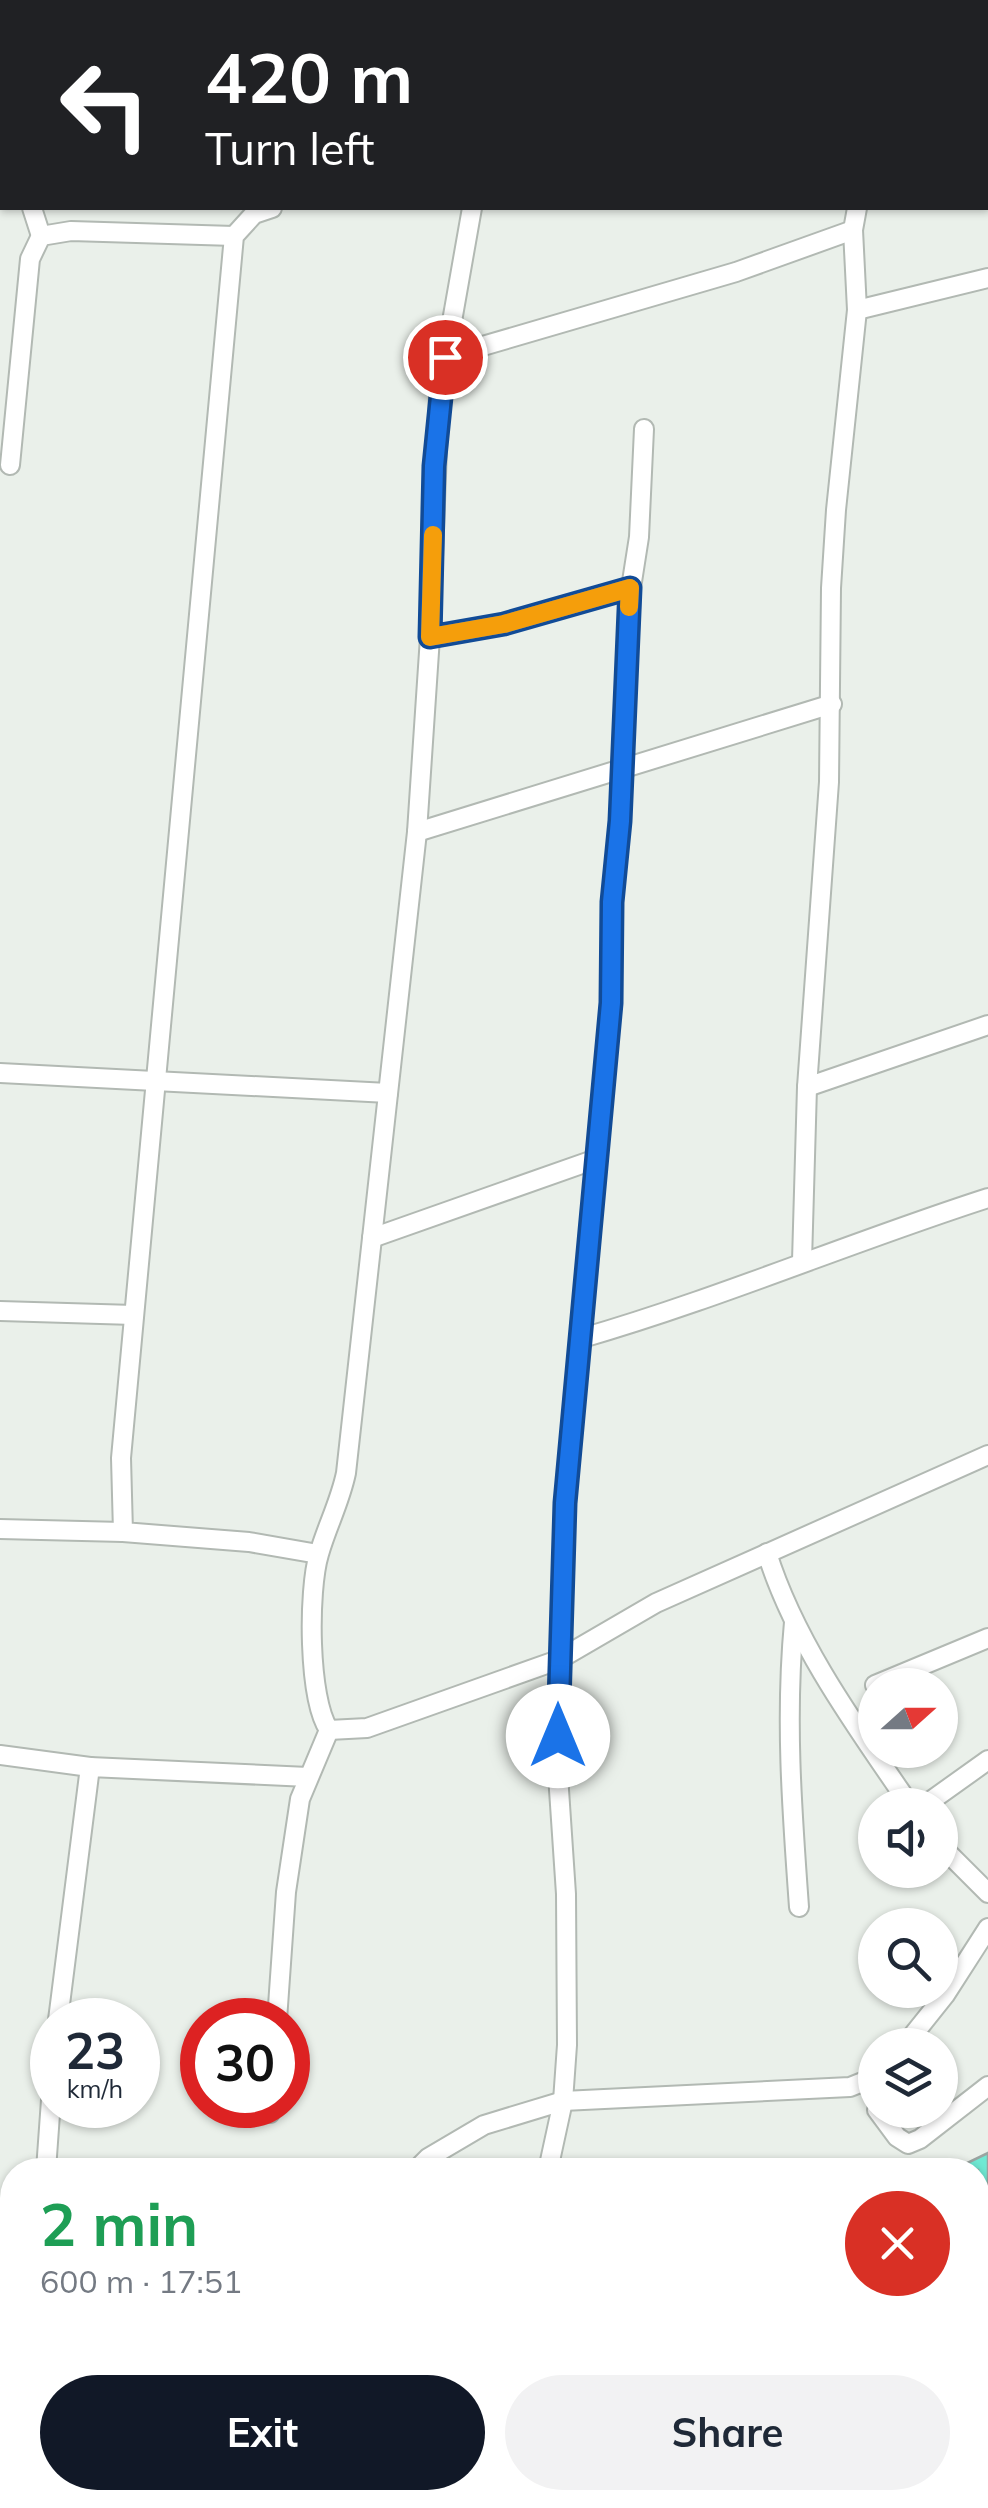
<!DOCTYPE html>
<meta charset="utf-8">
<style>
body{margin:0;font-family:Mulish,sans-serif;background:#f2f2f3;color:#1f2937;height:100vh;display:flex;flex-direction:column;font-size:38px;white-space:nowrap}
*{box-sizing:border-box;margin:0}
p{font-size:32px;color:#747a83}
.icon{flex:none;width:55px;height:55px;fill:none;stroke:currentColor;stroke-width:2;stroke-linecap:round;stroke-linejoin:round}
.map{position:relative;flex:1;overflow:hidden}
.drawer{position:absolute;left:0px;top:2158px;width:990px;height:352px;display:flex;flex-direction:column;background:#fff;border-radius:40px 40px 0 0;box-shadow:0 2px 8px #0004}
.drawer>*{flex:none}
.guide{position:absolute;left:0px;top:0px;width:990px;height:210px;box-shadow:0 2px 8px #0004;background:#202124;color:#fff;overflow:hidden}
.needle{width:65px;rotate:69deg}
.buttons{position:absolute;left:858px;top:1668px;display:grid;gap:20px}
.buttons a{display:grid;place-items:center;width:100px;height:100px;border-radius:50%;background:#fff;box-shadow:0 2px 8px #0004;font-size:50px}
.speed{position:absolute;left:30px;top:1998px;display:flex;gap:20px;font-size:50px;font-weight:700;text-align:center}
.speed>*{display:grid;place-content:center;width:130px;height:130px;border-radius:50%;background:#fff;box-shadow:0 2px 8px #0004;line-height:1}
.speed small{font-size:25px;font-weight:400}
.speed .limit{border:15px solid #d22;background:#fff;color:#111}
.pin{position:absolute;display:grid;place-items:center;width:85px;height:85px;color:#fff;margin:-42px;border:5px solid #fff;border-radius:50%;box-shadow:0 2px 10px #0007}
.me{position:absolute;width:110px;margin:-55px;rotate:0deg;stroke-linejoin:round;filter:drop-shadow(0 0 8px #0008)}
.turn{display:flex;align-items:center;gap:35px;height:210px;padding:0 40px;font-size:45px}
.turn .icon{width:130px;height:130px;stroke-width:2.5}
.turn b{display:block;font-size:70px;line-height:85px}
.round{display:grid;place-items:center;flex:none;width:105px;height:105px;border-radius:52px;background:#f2f2f3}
.headline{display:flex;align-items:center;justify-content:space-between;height:170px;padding:0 40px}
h1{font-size:60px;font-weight:700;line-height:75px;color:#1e9e55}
.action{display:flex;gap:20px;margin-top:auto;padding:20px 40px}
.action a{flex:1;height:115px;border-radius:60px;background:#111827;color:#fff;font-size:40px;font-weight:700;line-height:115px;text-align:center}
.action a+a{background:#f2f2f3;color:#1f2937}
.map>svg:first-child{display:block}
.building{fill:#6fe9d3;stroke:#9aa4a1;stroke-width:2.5}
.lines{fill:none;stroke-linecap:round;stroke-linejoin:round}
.minor-casing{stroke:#b2b9b3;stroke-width:22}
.minor{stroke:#fff;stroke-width:18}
.route-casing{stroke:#114b97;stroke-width:25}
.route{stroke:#1a73e8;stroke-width:18}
.slow{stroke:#f59e0b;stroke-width:18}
</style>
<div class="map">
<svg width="988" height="2508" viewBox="0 0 988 2508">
<rect width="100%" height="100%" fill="#eaf0ea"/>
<g class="building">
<polygon points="988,2153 988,2193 983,2195 978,2184 978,2170 971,2170 967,2163"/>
<polygon points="985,2245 988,2269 978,2273 978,2248"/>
<polygon points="494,2498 499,2498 505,2508 476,2508"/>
<polygon points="618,2498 642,2498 649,2508 607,2508 605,2506"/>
<polygon points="335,2501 362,2508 333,2508"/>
</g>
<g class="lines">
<g class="minor-casing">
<g id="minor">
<polyline points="45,2 45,0"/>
<polyline points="493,2 493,0"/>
<polyline points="877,2 878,0"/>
<polyline points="32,208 41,236"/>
<polyline points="272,208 254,214 234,236 126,1404 121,1458 123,1532 249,1542 318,1554"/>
<polyline points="472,208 439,395 430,637 504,624 631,588 639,537 644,429"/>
<polyline points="853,230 857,310 988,278"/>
<polyline points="445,357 736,272 853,230 857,208"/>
<polyline points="10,465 30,259 41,236 71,231 234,236"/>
<polyline points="417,832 832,704"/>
<polyline points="0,1073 388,1093"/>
<polyline points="807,1087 988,1025"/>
<polyline points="372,1238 596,1159"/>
<polyline points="802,1261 807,1087 829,782 831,588 836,510 857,310"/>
<polyline points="0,1311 134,1315"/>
<path d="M579 1339C718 1299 851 1242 988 1198"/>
<polyline points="0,1529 123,1532"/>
<path d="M767 1553C795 1643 857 1728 910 1805"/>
<path d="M794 1622C785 1718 792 1811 799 1907"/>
<polyline points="875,1685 988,1638"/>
<polyline points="329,1730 367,1728 558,1660 656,1603 988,1455"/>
<polyline points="0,1755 90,1767"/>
<polyline points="925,1805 988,1760"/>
<polyline points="940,1845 988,1893"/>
<polyline points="58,2020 90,1767 308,1777"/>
<path d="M277 2020 286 1892 300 1799 329 1730C308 1699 308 1590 319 1554 327 1526 340 1502 346 1473L417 832 430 637"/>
<polyline points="905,2045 945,1995 988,1928"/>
<polyline points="877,2110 897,2137 908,2144 920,2139 988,2086"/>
<polyline points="270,2113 270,2105"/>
<polyline points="46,2170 52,2086"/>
<polyline points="416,2170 428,2158 484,2125 563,2101 850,2087 875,2077"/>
<polyline points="548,2170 563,2101 567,2045 566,1894 557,1760 565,1503 611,1003 612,902 620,821 631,588"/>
<polyline points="978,2234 988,2230"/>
<polyline points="0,2238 12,2239"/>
<polyline points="978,2372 988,2369"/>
<polyline points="0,2426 12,2427"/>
<polyline points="714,2498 746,2508"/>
<polyline points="20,2508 20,2498"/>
<polyline points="244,2508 249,2498"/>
<polyline points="433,2508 435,2498"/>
<polyline points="580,2508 597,2498"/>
</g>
</g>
<use href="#minor" class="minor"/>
</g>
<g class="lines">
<g class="route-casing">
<polyline id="route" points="445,357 434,466 430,637 504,624 630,588 620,821 612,902 611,1003 565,1503 558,1736"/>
</g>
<use href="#route" class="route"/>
<polyline class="slow" points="433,535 430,637 504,624 630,588 629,607"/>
</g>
</svg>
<div class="buttons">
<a><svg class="needle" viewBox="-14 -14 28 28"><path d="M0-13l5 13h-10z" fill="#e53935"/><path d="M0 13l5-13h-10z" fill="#747a83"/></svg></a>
<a><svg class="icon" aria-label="sound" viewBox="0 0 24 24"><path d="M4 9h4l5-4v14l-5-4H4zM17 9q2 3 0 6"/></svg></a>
<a><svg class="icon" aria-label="search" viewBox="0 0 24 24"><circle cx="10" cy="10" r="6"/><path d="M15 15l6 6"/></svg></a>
<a><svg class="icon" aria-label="layers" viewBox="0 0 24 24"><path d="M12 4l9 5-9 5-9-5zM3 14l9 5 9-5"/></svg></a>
</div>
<div class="speed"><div>23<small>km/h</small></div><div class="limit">30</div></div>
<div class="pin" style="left:445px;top:357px;background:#d93025"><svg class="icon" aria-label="arrive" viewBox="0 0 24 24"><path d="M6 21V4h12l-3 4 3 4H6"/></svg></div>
<svg class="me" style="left:558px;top:1736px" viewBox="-20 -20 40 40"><circle r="19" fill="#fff"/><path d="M0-13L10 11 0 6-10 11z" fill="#1a73e8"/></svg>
<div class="guide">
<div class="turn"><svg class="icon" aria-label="left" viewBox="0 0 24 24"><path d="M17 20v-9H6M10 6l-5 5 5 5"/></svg><div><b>420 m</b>Turn left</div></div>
</div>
<section class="drawer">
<div class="headline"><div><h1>2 min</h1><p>600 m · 17:51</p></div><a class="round" style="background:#d93025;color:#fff"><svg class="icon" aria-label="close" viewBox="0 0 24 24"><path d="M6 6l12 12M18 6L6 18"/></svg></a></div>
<div class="action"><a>Exit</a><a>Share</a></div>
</section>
</div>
